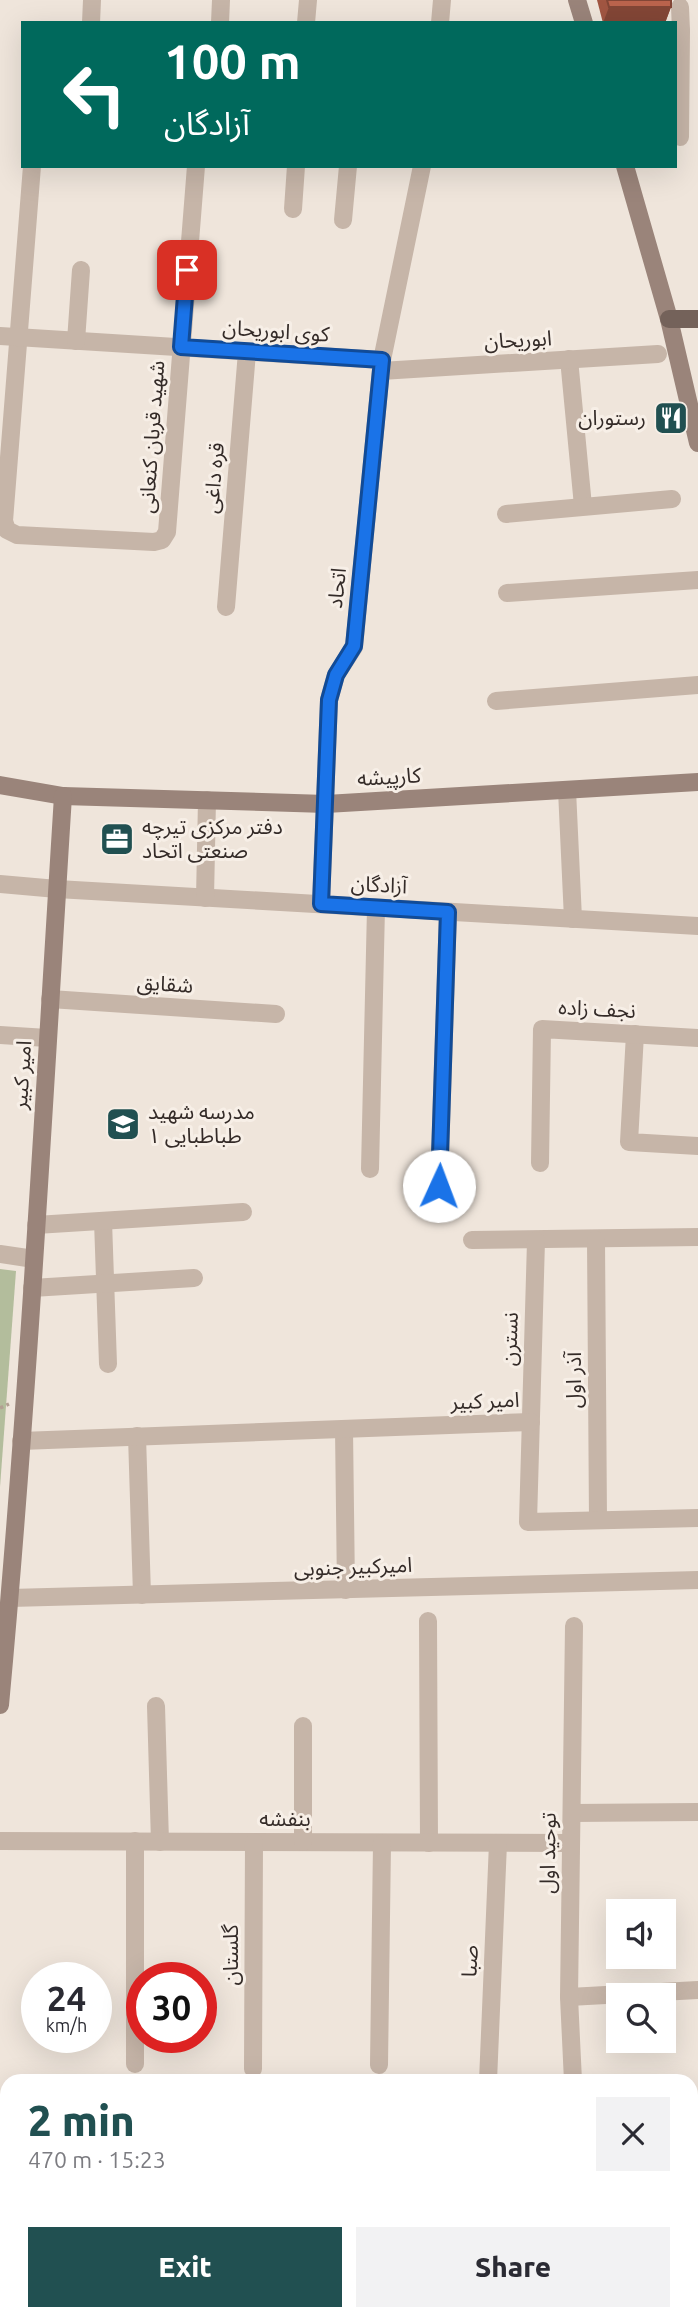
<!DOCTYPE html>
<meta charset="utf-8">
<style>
body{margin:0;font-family:Ubuntu,"Noto Sans Arabic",sans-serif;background:#f2f2f3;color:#2b2b33;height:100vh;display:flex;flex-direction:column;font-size:26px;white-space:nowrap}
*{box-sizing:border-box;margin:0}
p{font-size:23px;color:#7c7c81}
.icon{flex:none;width:38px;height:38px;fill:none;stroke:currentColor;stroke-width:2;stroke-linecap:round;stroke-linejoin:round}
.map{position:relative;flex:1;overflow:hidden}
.drawer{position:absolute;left:0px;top:2074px;width:698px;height:247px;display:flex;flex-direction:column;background:#fff;border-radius:21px 21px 0 0;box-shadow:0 7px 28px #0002}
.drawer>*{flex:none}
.top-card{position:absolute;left:21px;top:21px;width:656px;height:147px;border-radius:0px;box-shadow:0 7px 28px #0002;background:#00695c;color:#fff;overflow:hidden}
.tools{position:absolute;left:606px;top:1899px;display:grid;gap:14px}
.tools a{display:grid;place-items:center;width:70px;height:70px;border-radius:0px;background:#fff;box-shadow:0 7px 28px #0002;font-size:35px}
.speed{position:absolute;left:21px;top:1962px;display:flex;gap:14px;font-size:35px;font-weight:700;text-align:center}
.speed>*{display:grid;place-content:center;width:91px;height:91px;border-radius:50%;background:#fff;box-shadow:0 7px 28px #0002;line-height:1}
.speed small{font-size:18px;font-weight:400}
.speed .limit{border:10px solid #d22;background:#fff;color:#111}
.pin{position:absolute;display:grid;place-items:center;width:60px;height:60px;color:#fff;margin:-30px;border-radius:14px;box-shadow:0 4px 10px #0006}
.me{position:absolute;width:77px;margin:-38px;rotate:2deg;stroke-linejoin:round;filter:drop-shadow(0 0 5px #0008)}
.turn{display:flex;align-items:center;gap:24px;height:147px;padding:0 28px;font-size:32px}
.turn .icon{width:91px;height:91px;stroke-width:2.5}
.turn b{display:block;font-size:49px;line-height:60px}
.round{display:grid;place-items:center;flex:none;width:74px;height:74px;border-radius:0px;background:#f2f2f3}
.summary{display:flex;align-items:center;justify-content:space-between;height:119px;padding:0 28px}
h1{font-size:42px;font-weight:800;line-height:52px;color:#215051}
.cta{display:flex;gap:14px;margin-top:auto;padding:14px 28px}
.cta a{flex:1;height:80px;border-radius:0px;background:#215051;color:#fff;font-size:28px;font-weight:800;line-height:80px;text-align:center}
.cta a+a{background:#f2f2f3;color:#2b2b33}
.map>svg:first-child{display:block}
.green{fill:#b3bd9c}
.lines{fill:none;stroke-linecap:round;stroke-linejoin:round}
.path{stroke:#b29f92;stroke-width:3.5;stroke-dasharray:3.5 3.5;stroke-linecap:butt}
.service{stroke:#c6b5a8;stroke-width:10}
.minor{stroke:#c6b5a8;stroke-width:18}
.secondary{stroke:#9a847a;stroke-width:18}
.primary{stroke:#74625a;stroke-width:18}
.wall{fill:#a15642}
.shaded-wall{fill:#834636}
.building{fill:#bb644d;stroke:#834636;stroke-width:2}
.route-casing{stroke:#114b97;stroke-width:18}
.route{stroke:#1a73e8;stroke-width:12}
.labels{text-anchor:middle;stroke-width:6;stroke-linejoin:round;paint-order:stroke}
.street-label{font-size:21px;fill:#342b28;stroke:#f7efe7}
.poi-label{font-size:21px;fill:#342b28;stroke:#f7efe7;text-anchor:start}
</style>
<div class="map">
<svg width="698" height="2320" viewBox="0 0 698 2320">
<rect width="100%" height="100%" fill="#efe5db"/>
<polygon class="green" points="0,1269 16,1271 0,1487"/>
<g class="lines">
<polyline class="path" points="0,1408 9,1404"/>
<g class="service">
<polyline points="72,2314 72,2320"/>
<polyline points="239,2314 239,2320"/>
<polyline points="665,2314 666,2320"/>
</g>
<g class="minor">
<polyline points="680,7 681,31"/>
<polyline points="91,23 92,0"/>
<polyline points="220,23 221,0"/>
<polyline points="306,23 308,0"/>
<polyline points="440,23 442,0"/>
<polyline points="676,31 681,31 680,137"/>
<polyline points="32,166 4,521 7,530 17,535 154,542 162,540 167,532 196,166"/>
<polyline points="293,209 296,166"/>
<polyline points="343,220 348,166"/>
<polyline points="0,336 382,360"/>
<polyline points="76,341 81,270"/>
<polyline points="569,359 583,506"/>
<polyline points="381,371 658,354"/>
<polyline points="506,514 672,499"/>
<polyline points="507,593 698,580"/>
<polyline points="226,607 247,352"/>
<polyline points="496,701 698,685"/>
<polyline points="567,790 573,919"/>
<polyline points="0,884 57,889 698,926"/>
<polyline points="205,898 207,800"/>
<polyline points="321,904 329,700 336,675 354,647 382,360 422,166"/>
<polyline points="50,999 276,1014"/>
<polyline points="635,1034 629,1142 698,1146"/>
<polyline points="0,1035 47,1038"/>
<polyline points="540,1163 542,1029 698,1038"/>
<polyline points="370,1169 376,908"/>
<polyline points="439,1187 448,912"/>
<polyline points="103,1221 108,1364"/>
<polyline points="36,1225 243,1212"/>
<polyline points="472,1240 698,1237"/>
<polyline points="596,1240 598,1520"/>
<polyline points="536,1241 528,1522 698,1518"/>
<polyline points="0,1254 34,1259"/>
<polyline points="32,1288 194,1278"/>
<polyline points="344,1429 346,1590"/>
<polyline points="137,1436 142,1595"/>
<polyline points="21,1441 531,1422"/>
<polyline points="10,1598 698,1580"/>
<polyline points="428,1621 429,1843"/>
<polyline points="156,1706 160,1842"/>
<polyline points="572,1813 698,1812"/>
<polyline points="0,1841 571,1843"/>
<polyline points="303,1842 303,1726"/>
<polyline points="569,1997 698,1990"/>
<polyline points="135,2064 135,1841"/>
<polyline points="379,2065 382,1843"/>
<polyline points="253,2069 254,1842"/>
<polyline points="488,2081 498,1843"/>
<polyline points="573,2081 569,1997 574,1626"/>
<polyline points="0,2230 7,2230"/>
<polyline points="568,2320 571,2314"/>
</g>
<g class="secondary">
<polyline points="577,0 584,23"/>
<polyline points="625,166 669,319 698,443"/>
<polyline points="0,785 63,796 326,804 698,782"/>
<path d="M0 1705C28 1402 44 1099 63 796"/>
</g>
<polyline class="primary" points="669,319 698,319"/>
</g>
<polygon class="wall" points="597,0 671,0 671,7 665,23 603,23"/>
<polygon class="shaded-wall" points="609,7 671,7 665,23 603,23"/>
<polygon class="building" points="607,0 671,0 671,7 609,7"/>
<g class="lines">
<g class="route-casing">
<polyline id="route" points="187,270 181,347 382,360 354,646 336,675 329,700 321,904 448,912 439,1186"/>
</g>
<use href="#route" class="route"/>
</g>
<defs>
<g id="restaurant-square" transform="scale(1.75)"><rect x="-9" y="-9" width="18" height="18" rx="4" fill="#215051" stroke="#f7efe7"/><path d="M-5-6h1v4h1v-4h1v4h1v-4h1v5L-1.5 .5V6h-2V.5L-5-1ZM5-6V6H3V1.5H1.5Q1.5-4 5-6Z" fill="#fff"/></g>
<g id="office-square" transform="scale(1.75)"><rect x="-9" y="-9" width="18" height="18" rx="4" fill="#215051" stroke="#f7efe7"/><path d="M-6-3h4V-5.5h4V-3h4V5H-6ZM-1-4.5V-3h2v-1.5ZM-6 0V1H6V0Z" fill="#fff"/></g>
<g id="school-square" transform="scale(1.75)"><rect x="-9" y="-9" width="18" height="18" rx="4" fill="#215051" stroke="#f7efe7"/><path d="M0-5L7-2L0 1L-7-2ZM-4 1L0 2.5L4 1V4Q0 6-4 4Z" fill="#fff"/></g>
</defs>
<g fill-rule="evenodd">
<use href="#restaurant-square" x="671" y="418"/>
<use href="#office-square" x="117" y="839"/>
<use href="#school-square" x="123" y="1124"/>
</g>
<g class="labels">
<g class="street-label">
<text transform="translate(276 331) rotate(4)" y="7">کوی ابوریحان</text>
<text transform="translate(518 340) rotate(-3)" y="7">ابوریحان</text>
<text transform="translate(152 437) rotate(-86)" y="7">شهید قربان کنعانی</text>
<text transform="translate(214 478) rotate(-85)" y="7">قره داغی</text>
<text transform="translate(337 588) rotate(-84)" y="7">اتحاد</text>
<text transform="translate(389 777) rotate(-3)" y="7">کارپیشه</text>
<text transform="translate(379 885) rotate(3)" y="7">آزادگان</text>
<text transform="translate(165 984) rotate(4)" y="7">شقایق</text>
<text transform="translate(597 1009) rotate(3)" y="7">نجف زاده</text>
<text transform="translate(22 1075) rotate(-86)" y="7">امیر کبیر</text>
<text transform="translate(510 1339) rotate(-88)" y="7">نسترن</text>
<text transform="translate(574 1380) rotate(-90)" y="7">آذر اول</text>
<text transform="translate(485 1401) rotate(-2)" y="7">امیر کبیر</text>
<text transform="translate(353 1567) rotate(-2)" y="7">امیرکبیر جنوبی</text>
<text x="285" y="1826">بنفشه</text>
<text transform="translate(548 1853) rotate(-89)" y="7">توحید اول</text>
<text transform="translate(231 1955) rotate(-90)" y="7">گلستان</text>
<text transform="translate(470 1961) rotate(-87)" y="7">صبا</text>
</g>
<g class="poi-label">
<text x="646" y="425" text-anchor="end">رستوران</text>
<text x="142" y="834">دفتر مرکزی تیرچه<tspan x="142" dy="24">صنعتی اتحاد</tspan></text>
<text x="148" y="1119">مدرسه شهید<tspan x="148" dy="24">طباطبایی ۱</tspan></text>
</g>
</g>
</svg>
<div class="tools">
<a><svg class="icon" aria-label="sound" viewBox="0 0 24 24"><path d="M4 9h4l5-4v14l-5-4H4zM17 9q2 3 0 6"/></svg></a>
<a><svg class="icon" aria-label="search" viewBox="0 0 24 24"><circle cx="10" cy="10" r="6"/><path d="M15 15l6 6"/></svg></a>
</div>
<div class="speed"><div>24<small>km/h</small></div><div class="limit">30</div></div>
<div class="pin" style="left:187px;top:270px;background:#d93025"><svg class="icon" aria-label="arrive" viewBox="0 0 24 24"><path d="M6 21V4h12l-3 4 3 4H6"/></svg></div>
<svg class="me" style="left:439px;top:1186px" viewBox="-20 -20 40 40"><circle r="19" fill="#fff"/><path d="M0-13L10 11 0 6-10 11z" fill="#1a73e8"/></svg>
<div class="top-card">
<div class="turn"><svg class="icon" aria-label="left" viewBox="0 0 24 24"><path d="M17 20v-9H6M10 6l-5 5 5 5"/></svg><div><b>100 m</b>آزادگان</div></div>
</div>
<section class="drawer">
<div class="summary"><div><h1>2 min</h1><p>470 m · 15:23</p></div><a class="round"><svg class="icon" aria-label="close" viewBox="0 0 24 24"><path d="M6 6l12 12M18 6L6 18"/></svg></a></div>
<div class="cta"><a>Exit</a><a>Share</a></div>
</section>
</div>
